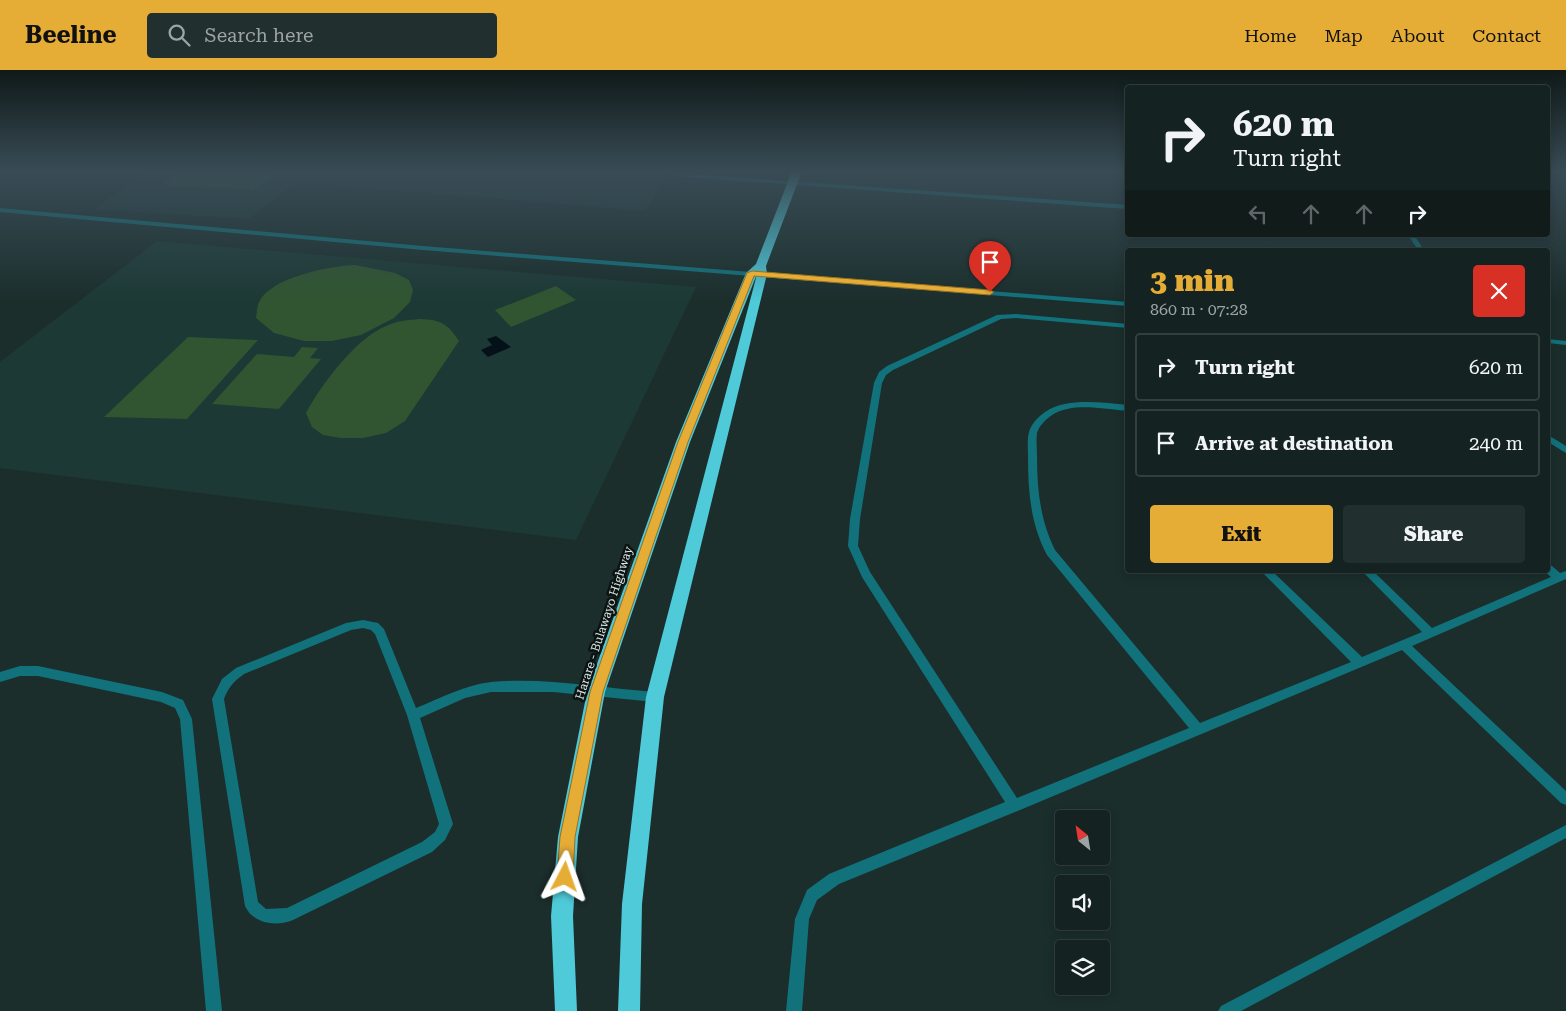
<!DOCTYPE html>
<meta charset="utf-8">
<style>
body{margin:0;font-family:"Roboto Serif",serif;background:#212f2e;color:#f1f3f6;height:100vh;display:flex;flex-direction:column;font-size:19px;white-space:nowrap}
*{box-sizing:border-box;margin:0}
p{font-size:16px;color:#9da4a5}
.icon{flex:none;width:28px;height:28px;fill:none;stroke:currentColor;stroke-width:2;stroke-linecap:round;stroke-linejoin:round}
.map{position:relative;flex:1;overflow:hidden}
.panel{position:absolute;left:1125px;top:178px;width:425px;height:325px;display:flex;flex-direction:column;background:#142221;border-radius:5px;box-shadow:0 2px 12px #0003,0 0 0 1px #333f3f}
.panel>*{flex:none}
.banner{position:absolute;left:1125px;top:15px;width:425px;height:152px;border-radius:5px;box-shadow:0 2px 12px #0003,0 0 0 1px #333f3f;background:#142221;color:#f1f3f6;overflow:hidden}
.needle{width:32px;rotate:330deg}
.fabs{position:absolute;left:1055px;top:740px;display:grid;gap:10px}
.fabs a{display:grid;place-items:center;width:55px;height:55px;border-radius:5px;background:#142221;box-shadow:0 2px 12px #0003,0 0 0 1px #333f3f;font-size:25px}
.pin{position:absolute;display:grid;place-items:center;width:42px;height:42px;color:#fff;margin:-51px -21px;border-radius:50% 50% 50% 0;rotate:-45deg;box-shadow:0 0 5px #0007}
.pin .icon{rotate:45deg}
.me{position:absolute;width:55px;margin:-28px;rotate:4deg;stroke-linejoin:round;filter:drop-shadow(0 0 4px #0008)}
.turn{display:flex;align-items:center;gap:18px;height:105px;padding:0 25px;font-size:22px}
.turn .icon{width:65px;height:65px;stroke-width:2.5}
.turn b{display:block;font-size:35px;line-height:42px}
.lanes{display:flex;align-items:center;height:48px;padding:0 25px;background:#0003;justify-content:center;gap:25px;direction:ltr}
.lanes .off{opacity:.35}
.round{display:grid;place-items:center;flex:none;width:52px;height:52px;border-radius:5px;background:#212f2e}
.summary{display:flex;align-items:center;justify-content:space-between;height:85px;padding:0 25px}
h1{font-size:30px;font-weight:800;line-height:38px;color:#e6ad36}
.primary-button{display:flex;gap:10px;margin-top:auto;padding:10px 25px}
.primary-button a{flex:1;height:58px;border-radius:5px;background:#e6ad36;color:#111;font-size:20px;font-weight:800;line-height:58px;text-align:center}
.primary-button a+a{background:#212f2e;color:#f1f3f6}
ul{padding:0;list-style:none}
li{display:flex;align-items:center;gap:15px;height:68px;margin:0 10px 8px;padding:0 15px;border:2px solid #333f3f;border-radius:5px}
li div{flex:1}
li b{display:block;font-size:19px}
li em{font-style:normal}
header{display:flex;align-items:center;gap:30px;box-sizing:border-box;height:70px;padding:0 25px;background:#e6ad36;color:#111}
header strong{font-size:24px}
nav{display:flex;gap:28px;margin-inline-start:auto;font-size:18px}
.search{width:350px;height:45px;background:#212f2e;display:flex;align-items:center;gap:12px;box-sizing:border-box;padding:0 18px;border-radius:5px;color:#9da4a5;font-size:19px}
.map>svg:first-child{display:block}
.built{fill:#1c3935}
.green{fill:#305530}
.water{fill:#041118}
.lines{fill:none;stroke-linecap:round;stroke-linejoin:round}
.minor{fill:#11727c;fill-rule:evenodd}
.highway{fill:#4ecad9;fill-rule:evenodd}
.route{fill:#e6ad36;stroke:#967023}
.labels{text-anchor:middle;stroke-width:5;stroke-linejoin:round;paint-order:stroke}
.street-label{font-size:12px;fill:#dce8e6;stroke:#0c1413}
</style>
<header>
<strong>Beeline</strong>
<div class="search"><svg class="icon" aria-label="search" viewBox="0 0 24 24"><circle cx="10" cy="10" r="6"/><path d="M15 15l6 6"/></svg>Search here</div>
<nav><a>Home</a><a>Map</a><a>About</a><a>Contact</a></nav>
</header>
<div class="map">
<svg width="1566" height="941" viewBox="0 0 1566 941">
<rect width="100%" height="100%" fill="#1b2e2c"/>
<g class="built">
<polygon points="150,101 668,101 645,141 296,112 249,149 94,139"/>
<polygon points="157,171 696,217 576,470 0,398 0,292"/>
</g>
<g class="green">
<polygon points="181,101 279,101 253,120 162,115"/>
<path d="M355 195 395 203 409 210 413 220 410 232 394 248 361 265 332 271H304L274 263 256 248C257 243 257 236 259 232 271 207 330 196 355 195Z"/>
<polygon points="556,216 576,230 511,257 495,240"/>
<path d="M420 249C441 250 447 253 459 271L405 351 386 363 363 368H341L323 365 312 357 306 343C321 315 356 268 386 256 396 251 408 250 420 249Z"/>
<polygon points="188,267 258,270 187,349 104,347"/>
<polygon points="302,277 318,278 310,288 321,289 279,339 212,334 257,284 294,287"/>
</g>
<polygon class="water" points="496,266 511,277 488,287 481,280 492,275 487,269"/>
<g class="lines">
<g class="minor">
<polygon points="674,103 1128,135 1128,139 672,106 672,104"/>
<polygon points="0,138 423,176 1128,232 1128,236 423,180 0,142"/>
<polygon points="1408,165 1414,165 1424,180 1418,180"/>
<path d="M1016 244 1128 254V258L1016 248 1001 249 893 300 886 305 882 313 860 449 858 476 870 502 1017 728 1189 658 1047 485C1030 453 1028 420 1028 385 1028 378 1027 369 1029 362 1031 354 1039 346 1045 342 1068 327 1102 333 1128 335V341C1104 339 1072 332 1052 345 1046 349 1039 356 1037 363 1036 370 1037 379 1037 386 1037 419 1040 450 1055 480L1200 653 1351 592 1260 500H1271L1362 587 1422 562 1361 500H1372L1432 558 1551 507 1543 500H1548V495L1552 496 1560 503 1566 501V509L1412 576 1566 721V735L1561 733 1402 580 1020 740 839 814 817 830 809 849 802 941H786L795 849 807 820 829 804 1005 732 862 507 848 476 850 449 874 313 879 302 887 296 997 245Z"/>
<polygon points="1548,269 1566,271 1566,275 1548,273"/>
<polygon points="1548,365 1566,376 1566,383 1548,372"/>
<path d="M363 550 378 553 384 559 416 638C440 628 465 615 491 612 543 607 603 618 655 622L659 623 661 627 659 631 655 632 553 622H491L465 628 420 648 453 754 445 770 432 782 293 850C277 857 253 854 245 836L212 629 222 609 236 598 346 553ZM363 558 371 560 375 564 407 645 439 754 435 762 422 772 287 838 266 839 258 832 224 629C228 618 234 611 244 604L351 560Z"/>
<polygon points="20,596 38,596 162,622 183,630 192,649 222,941 206,941 180,649 175,638 161,632 38,606 20,606 0,612 0,602"/>
<polygon points="1566,755 1566,768 1241,941 1218,941 1221,936"/>
</g>
<polygon class="highway" points="792,101 802,101 766,196 767,204 664,627 642,834 640,941 618,941 622,834 646,627 757,204 690,372 605,622 578,767 573,846 577,941 555,941 551,846 558,767 587,622 676,372 746,203 756,194"/>
</g>
<linearGradient id="sky" x2="0" y2="1"><stop stop-color="#0f1918"/><stop offset="0.44" stop-color="#394c56"/><stop offset="1" stop-color="#394c56" stop-opacity="0"/></linearGradient>
<rect width="1566" height="232" fill="url(#sky)"/>
<polygon class="route" points="752,201 990,220 994,222 990,225 754,206 688,372 603,622 575,767 573,807 570,812 565,814 560,812 557,807 560,767 590,622 678,372 747,203"/>
<g class="labels">
<g class="street-label">
<text transform="translate(604 553) rotate(-72)" y="4">Harare - Bulawayo Highway</text>
</g>
</g>
</svg>
<div class="fabs">
<a><svg class="needle" viewBox="-14 -14 28 28"><path d="M0-13l5 13h-10z" fill="#e53935"/><path d="M0 13l5-13h-10z" fill="#9da4a5"/></svg></a>
<a><svg class="icon" aria-label="sound" viewBox="0 0 24 24"><path d="M4 9h4l5-4v14l-5-4H4zM17 9q2 3 0 6"/></svg></a>
<a><svg class="icon" aria-label="layers" viewBox="0 0 24 24"><path d="M12 4l9 5-9 5-9-5zM3 14l9 5 9-5"/></svg></a>
</div>
<div class="pin" style="left:990px;top:222px;background:#d93025"><svg class="icon" aria-label="arrive" viewBox="0 0 24 24"><path d="M6 21V4h12l-3 4 3 4H6"/></svg></div>
<svg class="me" style="left:565px;top:807px" viewBox="-20 -20 40 40"><path d="M0-17L14 15 0 8-14 15z" fill="#e6ad36" stroke="#fff" stroke-width="4"/></svg>
<div class="banner">
<div class="turn"><svg class="icon" aria-label="right" viewBox="0 0 24 24"><path d="M7 20v-9h11M14 6l5 5-5 5"/></svg><div><b>620 m</b>Turn right</div></div>
<div class="lanes"><svg class="icon off" aria-label="left" viewBox="0 0 24 24"><path d="M17 20v-9H6M10 6l-5 5 5 5"/></svg><svg class="icon off" aria-label="ahead" viewBox="0 0 24 24"><path d="M12 20V5M6 11l6-6 6 6"/></svg><svg class="icon off" aria-label="ahead" viewBox="0 0 24 24"><path d="M12 20V5M6 11l6-6 6 6"/></svg><svg class="icon" aria-label="right" viewBox="0 0 24 24"><path d="M7 20v-9h11M14 6l5 5-5 5"/></svg></div>
</div>
<section class="panel">
<div class="summary"><div><h1>3 min</h1><p>860 m · 07:28</p></div><a class="round" style="background:#d93025;color:#fff"><svg class="icon" aria-label="close" viewBox="0 0 24 24"><path d="M6 6l12 12M18 6L6 18"/></svg></a></div>
<ul>
<li><svg class="icon" aria-label="right" viewBox="0 0 24 24"><path d="M7 20v-9h11M14 6l5 5-5 5"/></svg><div><b>Turn right</b></div><em>620 m</em></li>
<li><svg class="icon" aria-label="arrive" viewBox="0 0 24 24"><path d="M6 21V4h12l-3 4 3 4H6"/></svg><div><b>Arrive at destination</b></div><em>240 m</em></li>
</ul>
<div class="primary-button"><a>Exit</a><a>Share</a></div>
</section>
</div>
